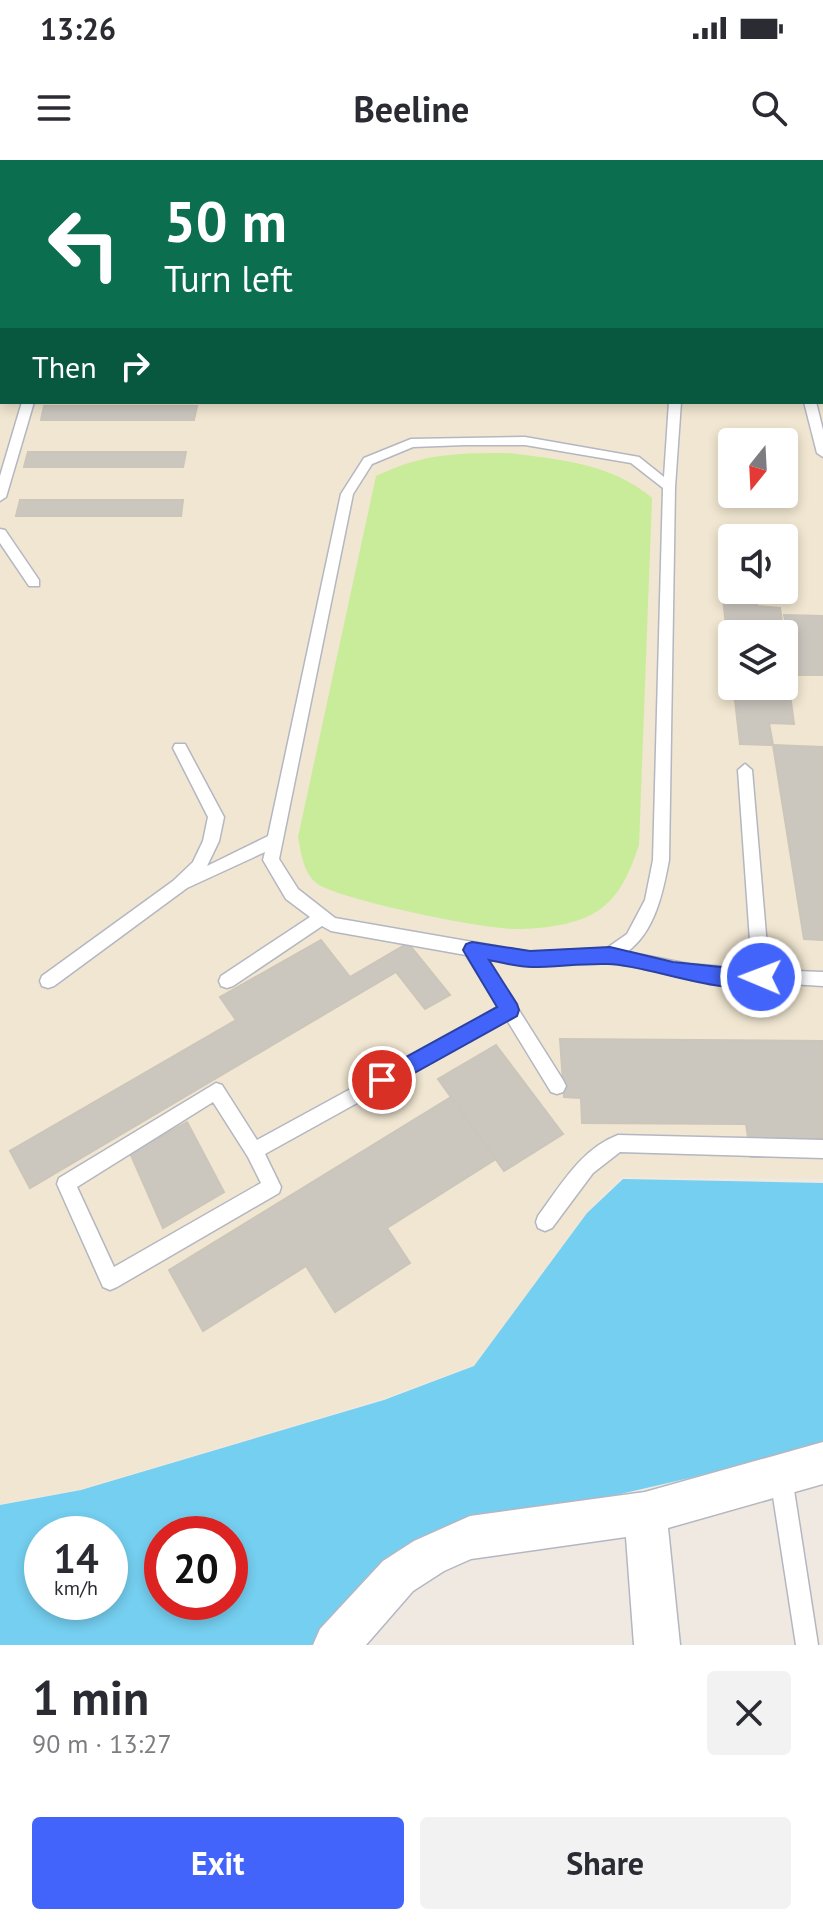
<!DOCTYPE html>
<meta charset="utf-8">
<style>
body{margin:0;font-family:"PT Sans",sans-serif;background:#f2f2f3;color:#2b2b33;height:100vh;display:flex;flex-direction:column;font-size:30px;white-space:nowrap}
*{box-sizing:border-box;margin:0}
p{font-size:26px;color:#7c7c81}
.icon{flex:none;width:44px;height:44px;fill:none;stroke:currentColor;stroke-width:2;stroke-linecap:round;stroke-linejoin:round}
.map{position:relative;height:1485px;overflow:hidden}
.panel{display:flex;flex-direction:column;background:#fff;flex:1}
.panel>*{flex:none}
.guide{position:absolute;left:0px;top:0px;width:824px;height:244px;box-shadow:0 4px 12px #0003;background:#0b6e4f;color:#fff;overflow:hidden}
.needle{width:52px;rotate:198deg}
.buttons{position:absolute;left:718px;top:268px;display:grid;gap:16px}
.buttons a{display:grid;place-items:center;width:80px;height:80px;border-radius:8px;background:#fff;box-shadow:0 4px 12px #0003;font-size:40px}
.speed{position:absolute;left:24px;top:1356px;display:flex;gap:16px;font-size:40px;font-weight:700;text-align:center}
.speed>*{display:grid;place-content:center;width:104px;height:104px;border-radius:50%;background:#fff;box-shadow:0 4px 12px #0003;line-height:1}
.speed small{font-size:20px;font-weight:400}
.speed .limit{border:12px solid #d22;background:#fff;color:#111}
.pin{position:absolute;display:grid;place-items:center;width:68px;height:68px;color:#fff;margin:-34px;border:4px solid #fff;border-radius:50%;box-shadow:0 2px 8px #0007}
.me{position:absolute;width:88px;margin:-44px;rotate:271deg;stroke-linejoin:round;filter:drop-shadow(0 0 6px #0008)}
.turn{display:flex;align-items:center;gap:28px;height:168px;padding:0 32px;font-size:36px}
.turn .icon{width:104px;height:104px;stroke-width:2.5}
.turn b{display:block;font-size:56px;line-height:68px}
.then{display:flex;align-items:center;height:76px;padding:0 32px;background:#0003;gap:16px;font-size:30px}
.round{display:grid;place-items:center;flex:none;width:84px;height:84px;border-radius:8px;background:#f2f2f3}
.head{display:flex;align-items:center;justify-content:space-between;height:136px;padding:0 32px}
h1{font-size:48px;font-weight:600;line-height:60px}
.button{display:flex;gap:16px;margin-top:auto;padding:16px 32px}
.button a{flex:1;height:92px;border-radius:8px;background:#4264fb;color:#fff;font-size:32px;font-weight:600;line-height:92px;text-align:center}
.button a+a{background:#f2f2f3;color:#2b2b33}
.status{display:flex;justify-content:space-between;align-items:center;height:56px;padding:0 40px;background:#fff;direction:ltr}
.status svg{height:22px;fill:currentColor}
header{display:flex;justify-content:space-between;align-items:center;height:104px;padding:0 32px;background:#fff;font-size:36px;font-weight:600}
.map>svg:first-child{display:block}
.education{fill:#f0e6d1;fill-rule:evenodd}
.pitch{fill:#c9ec9a}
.water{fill:#75cff0;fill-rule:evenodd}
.building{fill:#cbc7bf;stroke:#cbc5ba;stroke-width:2}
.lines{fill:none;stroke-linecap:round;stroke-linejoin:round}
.service-casing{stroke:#b4b7c1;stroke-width:3}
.minor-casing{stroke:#b4b7c1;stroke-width:3}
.service{fill:#fff;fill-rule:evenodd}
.minor{fill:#fff;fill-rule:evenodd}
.route{fill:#4264fb;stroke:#2b41a3;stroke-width:2}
</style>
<div class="status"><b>13:26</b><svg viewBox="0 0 49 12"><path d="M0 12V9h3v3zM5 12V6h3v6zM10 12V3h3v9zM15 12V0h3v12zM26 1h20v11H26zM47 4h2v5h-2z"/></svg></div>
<header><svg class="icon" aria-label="menu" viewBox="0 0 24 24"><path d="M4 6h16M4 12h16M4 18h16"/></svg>Beeline<svg class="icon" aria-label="search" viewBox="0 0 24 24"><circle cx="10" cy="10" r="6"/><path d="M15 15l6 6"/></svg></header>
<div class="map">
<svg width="823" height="1485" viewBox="0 0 823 1485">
<rect width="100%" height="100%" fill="#efe9e1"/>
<path class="education" d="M421 0H823V1019L622 1017 587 1052 474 1205 382 1239 81 1329 0 1344V147L2 242H822V2ZM732 282H784V334H732ZM732 378H784V430H732ZM732 474H784V526H732Z"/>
<path class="pitch" d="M509 293C561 300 611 303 652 338L639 685C631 708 623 731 603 747 582 765 542 769 516 769 488 770 333 739 315 722 303 711 301 692 298 677L376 316C424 293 458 293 509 293Z"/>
<path class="water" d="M623 1019 823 1023V1287L460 1371 320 1485H0V1345L81 1330 384 1240 474 1206 587 1053ZM42 1374H110V1442H42ZM162 1374H230V1442H162Z"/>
<g class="building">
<polygon points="44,246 197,246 194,260 41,260"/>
<polygon points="28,292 186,292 183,307 24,307"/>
<polygon points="20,340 183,340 181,356 16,356"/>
<polygon points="722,428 755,430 757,446 780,448 792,530 732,526 784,526 784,474 732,474 732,524"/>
<polygon points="784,455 823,456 823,515 797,515"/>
<polygon points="734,531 790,534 794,564 769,563 773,585 740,584"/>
<polygon points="773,585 823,587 823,780 804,779"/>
<polygon points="321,780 350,817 408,783 450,835 425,849 396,812 30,1028 10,991 236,860 220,837"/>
<polygon points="560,879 823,881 823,981 774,980 778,997 751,997 746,964 582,963 581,938 564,937"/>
<polygon points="496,885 563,974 504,1011 438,919"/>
<polygon points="451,937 496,999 387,1068 410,1103 335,1152 306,1106 203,1171 169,1110"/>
<polygon points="187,962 224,1032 163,1068 130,993"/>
</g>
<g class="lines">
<g class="service-casing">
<g id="service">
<rect x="0" y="149" width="2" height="6"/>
<rect x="822" y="169" width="1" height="7"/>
<rect x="822" y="197" width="1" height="6"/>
<polygon points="22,242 34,242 6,337 0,341 0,316"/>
<path d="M669 242H681L675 327 669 700C663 732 655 772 627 792L689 804 752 809 738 610 745 604 752 610 769 810 823 812V826L689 818 610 802 530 806 486 798 563 920 566 926 563 932 557 934 551 932 507 860 265 994 281 1027 279 1033 117 1127 110 1130 103 1127 57 1024 59 1018 216 923 222 925 257 980 499 848 466 795 331 771 322 766 233 826 227 828 221 826 219 821 221 816 310 757 286 739 263 700 265 692 187 728 54 826 48 828 42 826 40 821 42 816 173 721 193 702 203 681 208 657 173 588 175 584H185L224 657 219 681 207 706 268 676 341 334 364 298 411 279 525 277 639 297 664 317ZM465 285H525L631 303 663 328 653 700 645 740 627 774 607 788 530 792 335 758 298 729 279 699 353 334 372 304 413 287ZM213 942 248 997 261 1023 114 1107 77 1027Z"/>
<polygon points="804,242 816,242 823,270 823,297 817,293"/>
<polygon points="0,369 5,370 39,420 39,426 29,426 0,383"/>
<path d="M618 975 823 980V998L620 992 593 1013 552 1068 545 1071 538 1068 536 1062 538 1056C561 1025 581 989 618 975Z"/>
<polygon points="781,1306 788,1310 792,1317 818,1485 796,1485 770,1317 774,1310"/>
</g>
</g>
<g class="minor-casing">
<g id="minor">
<polygon points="406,0 424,0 425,2 405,2"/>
<polygon points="645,0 663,0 664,2 644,2"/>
<polygon points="0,77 2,77 0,93"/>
<polygon points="823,1282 823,1324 668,1368 680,1485 634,1485 626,1377 471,1399 444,1411 413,1431 366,1485 313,1485 320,1469 383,1401 414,1381 470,1356 645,1332"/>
</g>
</g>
<use href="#service" class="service"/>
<use href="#minor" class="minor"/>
</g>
<path class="route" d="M472 782 530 791 610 787 673 802 768 812 771 817 768 823C723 839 652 805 608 804 583 803 557 807 532 807 518 807 503 803 489 800L517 844 519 850 517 856 389 927 382 929 375 927 372 920 375 914 497 847 463 790 466 784Z"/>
</svg>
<div class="buttons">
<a><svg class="needle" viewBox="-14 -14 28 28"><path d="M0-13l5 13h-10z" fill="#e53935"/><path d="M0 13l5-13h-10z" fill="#7c7c81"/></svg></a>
<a><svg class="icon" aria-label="sound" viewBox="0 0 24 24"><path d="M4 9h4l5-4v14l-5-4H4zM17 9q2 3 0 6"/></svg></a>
<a><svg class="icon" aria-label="layers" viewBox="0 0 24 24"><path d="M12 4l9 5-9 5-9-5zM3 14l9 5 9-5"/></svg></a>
</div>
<div class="speed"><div>14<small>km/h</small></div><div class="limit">20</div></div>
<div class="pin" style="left:382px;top:920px;background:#d93025"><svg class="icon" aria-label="arrive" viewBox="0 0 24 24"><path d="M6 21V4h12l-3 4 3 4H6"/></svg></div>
<svg class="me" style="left:761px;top:817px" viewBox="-20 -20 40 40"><circle r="17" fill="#4264fb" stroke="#fff" stroke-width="3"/><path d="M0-11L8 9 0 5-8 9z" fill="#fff"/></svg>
<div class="guide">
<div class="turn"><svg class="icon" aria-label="left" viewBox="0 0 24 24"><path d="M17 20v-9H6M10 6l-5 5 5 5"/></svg><div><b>50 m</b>Turn left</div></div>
<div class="then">Then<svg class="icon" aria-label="right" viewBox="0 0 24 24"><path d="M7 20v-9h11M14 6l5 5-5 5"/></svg></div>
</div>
</div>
<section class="panel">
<div class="head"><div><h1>1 min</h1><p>90 m · 13:27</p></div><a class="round"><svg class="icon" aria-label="close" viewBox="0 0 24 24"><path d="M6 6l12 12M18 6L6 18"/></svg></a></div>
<div class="button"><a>Exit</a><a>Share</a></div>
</section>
